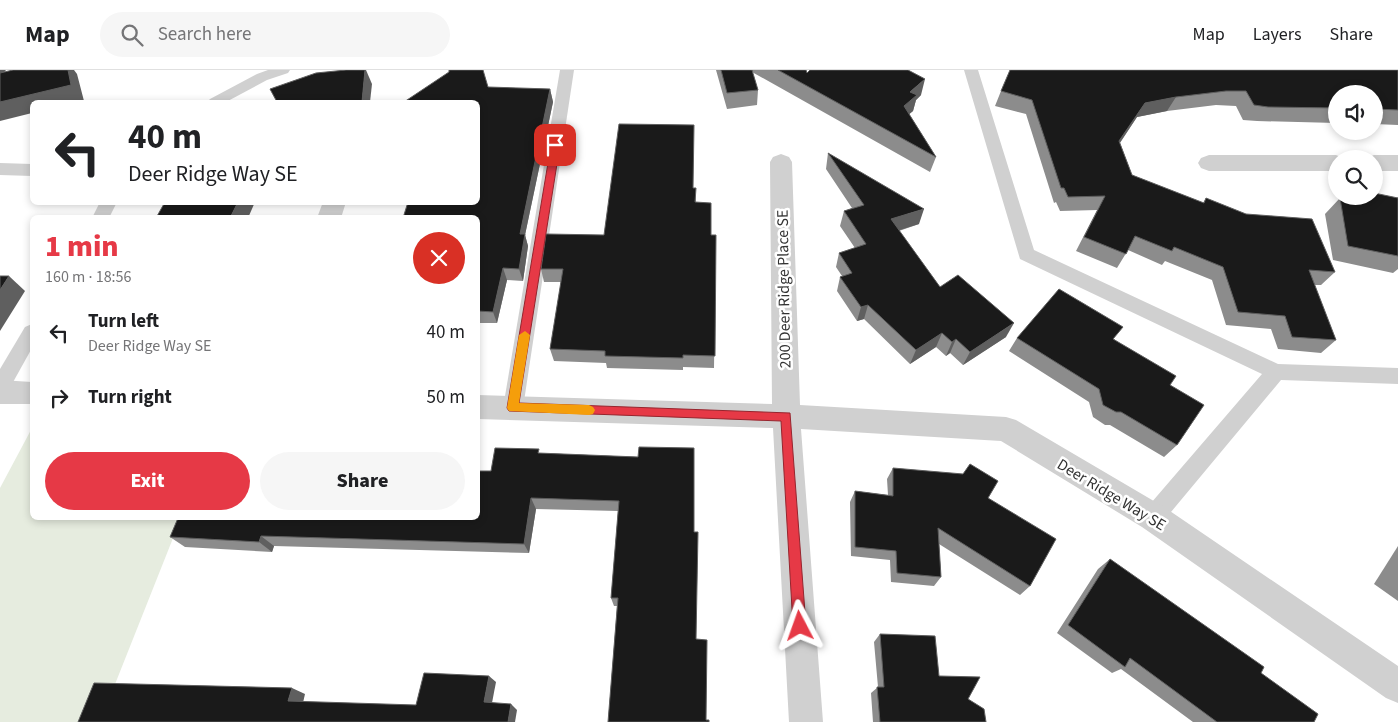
<!DOCTYPE html>
<meta charset="utf-8">
<style>
body{margin:0;font-family:"Source Sans 3",sans-serif;background:#f6f6f6;color:#202124;height:100vh;display:flex;flex-direction:column;font-size:19px;white-space:nowrap}
*{box-sizing:border-box;margin:0}
p{font-size:16px;color:#757577}
.icon{flex:none;width:28px;height:28px;fill:none;stroke:currentColor;stroke-width:2;stroke-linecap:round;stroke-linejoin:round}
.map{position:relative;flex:1;overflow:hidden}
.details{position:absolute;left:30px;top:145px;width:450px;height:305px;display:flex;flex-direction:column;background:#fff;border-radius:8px;box-shadow:0 2px 8px #0003}
.details>*{flex:none}
.top-card{position:absolute;left:30px;top:30px;width:450px;height:105px;border-radius:8px;box-shadow:0 2px 8px #0003;background:#fff;color:#202124;overflow:hidden}
.fabs{position:absolute;left:1328px;top:15px;display:grid;gap:10px}
.fabs a{display:grid;place-items:center;width:55px;height:55px;border-radius:50%;background:#fff;box-shadow:0 2px 8px #0003;font-size:25px}
.pin{position:absolute;display:grid;place-items:center;width:42px;height:42px;color:#fff;margin:-21px;border-radius:10px;box-shadow:0 2px 8px #0006}
.me{position:absolute;width:55px;margin:-28px;rotate:356deg;stroke-linejoin:round;filter:drop-shadow(0 0 4px #0008)}
.turn{display:flex;align-items:center;gap:18px;height:105px;padding:0 15px;font-size:22px}
.turn .icon{width:65px;height:65px;stroke-width:2.5}
.turn b{display:block;font-size:35px;line-height:42px}
.round{display:grid;place-items:center;flex:none;width:52px;height:52px;border-radius:26px;background:#f6f6f6}
.head{display:flex;align-items:center;justify-content:space-between;height:85px;padding:0 15px}
h1{font-size:30px;font-weight:800;line-height:38px;color:#e63946}
.cta{display:flex;gap:10px;margin-top:auto;padding:10px 15px}
.cta a{flex:1;height:58px;border-radius:30px;background:#e63946;color:#fff;font-size:20px;font-weight:800;line-height:58px;text-align:center}
.cta a+a{background:#f6f6f6;color:#202124}
ul{padding:0;list-style:none}
li{display:flex;align-items:center;gap:15px;height:65px;padding:0 15px}
li div{flex:1}
li b{display:block;font-size:19px}
li em{font-style:normal}
header{display:flex;align-items:center;gap:30px;box-sizing:border-box;height:70px;padding:0 25px;background:#fff;border-bottom:1px solid #e0e0e0}
header strong{font-size:24px}
nav{display:flex;gap:28px;margin-inline-start:auto;font-size:18px}
.search{width:350px;height:45px;background:#f6f6f6;display:flex;align-items:center;gap:12px;box-sizing:border-box;padding:0 18px;border-radius:28px;color:#757577;font-size:19px}
.map>svg:first-child{display:block}
.green{fill:#e6ecdf}
.lines{fill:none;stroke-linecap:round;stroke-linejoin:round}
.lane{fill:#d0d0d0;fill-rule:evenodd}
.street{fill:#d0d0d0;fill-rule:evenodd}
.wall{fill:#8c8c8c}
.shaded-wall{fill:#5f5f5f}
.building{fill:#1a1a1a;stroke:#5f5f5f}
.route{fill:#e63946;stroke:#96252e}
.slow{fill:#f59e0b}
.labels{text-anchor:middle;stroke-width:5;stroke-linejoin:round;paint-order:stroke}
.street-label{font-size:16px;fill:#333;stroke:#fff}
</style>
<header>
<strong>Map</strong>
<div class="search"><svg class="icon" aria-label="search" viewBox="0 0 24 24"><circle cx="10" cy="10" r="6"/><path d="M15 15l6 6"/></svg>Search here</div>
<nav><a>Map</a><a>Layers</a><a>Share</a></nav>
</header>
<div class="map">
<svg width="1398" height="652" viewBox="0 0 1398 652">
<rect width="100%" height="100%" fill="#fff"/>
<polygon class="green" points="32,358 32,448 181,448 100,652 0,652 0,418"/>
<g class="lines">
<g class="lane">
<polygon points="268,0 290,0 288,3 267,10 226,32 207,32 210,29 257,4"/>
<polygon points="560,0 574,0 523,338 520,344 513,347 506,344 503,338"/>
<polygon points="964,0 978,0 1034,180 1278,294 1398,298 1398,314 1281,310 1161,454 1153,457 1145,454 1142,447 1145,440 1262,304 1020,189"/>
<polygon points="0,93 32,94 32,106 0,105"/>
<polygon points="100,132 117,132 109,148 92,148"/>
<polygon points="32,254 32,278 7,323 0,325 0,299 25,257"/>
</g>
<g class="street">
<polygon points="781,84 789,87 792,92 800,335 1006,347 1016,350 1164,437 1398,596 1398,633 1386,628 1142,457 1001,371 801,359 823,652 789,652 773,358 478,349 478,325 772,334 770,92 773,87"/>
<polygon points="1209,85 1336,85 1345,89 1336,89 1336,101 1209,101 1201,98 1198,93 1201,88"/>
<polygon points="1374,85 1398,85 1398,101 1374,101 1374,89 1365,89"/>
<polygon points="323,132 346,132 341,148 317,148"/>
<polygon points="0,310 32,312 32,334 0,334"/>
</g>
</g>
<g class="wall">
<polygon points="716,0 806,0 807,3 921,25 916,30 913,41 909,44 936,87 930,102 752,2 758,20 757,35 727,39"/>
<polygon points="1398,0 1398,55 1374,54 1374,24 1336,24 1336,53 1257,51 1243,50 1236,36 1216,35 1167,41 1137,47 1120,73 1132,105 1203,133 1206,128 1335,202 1321,215 1314,215 1336,270 1321,283 1278,279 1271,259 1226,255 1212,210 1165,191 1162,195 1128,180 1117,198 1076,181 1097,140 1060,141 1056,132 1054,133 1026,44 995,36 1001,21"/>
<polygon points="488,17 550,19 553,32 525,165 528,176 523,211 507,210 497,253 478,253 478,132"/>
<polygon points="828,83 919,154 899,161 940,217 1006,267 963,295 950,283 946,286 936,277 910,294 864,249 857,251 837,221 840,207 842,206 836,197 839,183 855,178 840,156 844,141 852,138 826,99"/>
<polygon points="694,118 696,132 711,165 716,165 714,298 683,297 683,300 607,298 606,293 554,291 550,279 561,212 544,212 541,199"/>
<polygon points="1364,126 1397,128 1398,127 1398,199 1393,203 1333,190 1325,144 1340,128 1357,132"/>
<polygon points="1017,268 1114,269 1170,315 1177,375 1164,387 1110,355 1105,355 1093,347 1089,332 1009,281"/>
<polygon points="540,383 638,387 608,652 617,536 614,536 611,528 618,441 536,439 529,483 274,476 272,482 185,477 170,467 478,448 491,401"/>
<polygon points="893,398 988,428 1030,516 1020,525 939,474 941,507 934,516 891,512 890,490 851,486 850,432 855,421 888,425 887,409"/>
<polygon points="1398,476 1398,531 1374,514"/>
<polygon points="1110,489 1261,603 1314,652 1193,652 1121,599 1112,603 1057,563 1098,499"/>
<polygon points="880,564 939,606 968,629 986,652 873,652 871,623 878,617 874,572"/>
</g>
<g class="shaded-wall">
<polygon points="0,0 6,0 0,7"/>
<polygon points="68,0 74,0 77,4 84,31 76,32 32,32 32,43 0,51 0,32"/>
<polygon points="365,0 366,0 372,14 370,32 362,32"/>
<polygon points="925,9 921,25 916,30 913,41 900,52 904,36 910,22"/>
<polygon points="550,19 553,32 525,165 528,176 523,211 519,199 520,164"/>
<polygon points="1176,27 1167,41 1137,47 1111,86 1119,71 1145,33"/>
<polygon points="238,132 255,132 248,148 230,148"/>
<polygon points="924,139 919,154 887,164 891,149"/>
<polygon points="503,198 507,210 497,253 493,242"/>
<polygon points="9,206 25,221 0,261 0,220"/>
<polygon points="868,235 864,249 857,251 861,237"/>
<polygon points="1014,253 1006,267 963,295 970,282"/>
<polygon points="942,263 936,277 910,294 916,280"/>
<polygon points="956,269 950,283 946,286 952,272"/>
<polygon points="531,428 536,439 529,483 524,474"/>
<polygon points="261,466 274,476 272,482 259,472"/>
<polygon points="489,606 496,612 491,638 484,632"/>
<polygon points="292,618 305,624 302,637 288,631"/>
<polygon points="511,634 517,640 515,652 508,652"/>
</g>
<g class="building">
<polygon points="13,0 68,0 71,15 0,32 0,3"/>
<polygon points="346,0 365,0 362,32 277,32 270,19 316,3"/>
<polygon points="449,0 483,0 488,17 550,19 520,164 525,164 519,199 503,198 493,242 478,241 478,148 403,148 408,132 478,132 478,32 404,32 449,2"/>
<polygon points="721,0 752,0 758,20 727,23"/>
<polygon points="778,0 806,0 807,3 810,0 908,0 925,9 910,22 917,25 904,36 936,87"/>
<polygon points="1010,0 1398,0 1398,40 1374,39 1374,24 1336,24 1336,38 1268,37 1254,35 1246,21 1226,21 1176,27 1145,33 1119,71 1132,105 1204,133 1206,128 1246,144 1312,149 1335,202 1309,200 1336,270 1292,267 1285,246 1238,242 1223,197 1174,177 1172,181 1135,166 1126,184 1084,167 1105,126 1068,127 1064,118 1061,118 1032,30 1001,21"/>
<polygon points="619,54 694,55 693,118 696,118 695,132 711,133 711,165 716,165 715,286 683,285 683,288 605,286 605,281 550,279 563,199 541,199 546,164 604,165"/>
<polygon points="828,83 924,139 891,149 940,217 958,205 1014,253 970,282 956,269 952,272 942,263 916,280 868,235 861,237 840,207 852,203 839,183 866,174 844,141 864,135"/>
<polygon points="1374,123 1398,128 1398,186 1348,176 1340,128 1363,133 1362,127 1369,129 1368,126 1374,126"/>
<polygon points="165,132 238,132 230,148 156,148"/>
<polygon points="0,206 9,206 0,220"/>
<polygon points="1059,219 1123,257 1113,269 1176,306 1170,315 1204,335 1177,375 1121,342 1116,342 1103,335 1099,319 1017,268"/>
<polygon points="639,377 694,378 694,462 698,462 696,569 707,570 706,650 709,650 709,652 608,652 618,528 611,528 619,431 531,428 524,474 261,466 259,472 170,467 178,448 478,448 478,401 491,401 495,378 539,379 538,383 638,387"/>
<polygon points="970,394 998,411 988,428 1056,469 1030,516 938,458 941,507 897,503 896,481 855,477 855,421 893,426 893,398 963,404"/>
<polygon points="1110,489 1264,597 1261,603 1318,644 1314,652 1217,652 1130,588 1125,597 1068,555"/>
<polygon points="880,564 935,566 939,606 980,607 968,629 984,639 986,652 880,652 877,617 884,617"/>
<polygon points="424,603 489,606 484,632 511,634 508,652 78,652 94,613 292,618 288,631 416,635"/>
</g>
<polygon class="route" points="555,72 560,75 519,333 790,343 806,556 805,561 800,563 795,561 793,556 781,351 509,341 507,338 551,75"/>
<polygon class="slow" points="525,261 530,265 519,333 589,335 593,337 595,340 593,344 589,345 509,341 507,338 519,265"/>
<g class="labels">
<g class="street-label">
<text transform="translate(783 219) rotate(-91)" y="6">200 Deer Ridge Place SE</text>
<text transform="translate(1112 424) rotate(31)" y="6">Deer Ridge Way SE</text>
</g>
</g>
</svg>
<div class="fabs">
<a><svg class="icon" aria-label="sound" viewBox="0 0 24 24"><path d="M4 9h4l5-4v14l-5-4H4zM17 9q2 3 0 6"/></svg></a>
<a><svg class="icon" aria-label="search" viewBox="0 0 24 24"><circle cx="10" cy="10" r="6"/><path d="M15 15l6 6"/></svg></a>
</div>
<div class="pin" style="left:555px;top:75px;background:#d93025"><svg class="icon" aria-label="arrive" viewBox="0 0 24 24"><path d="M6 21V4h12l-3 4 3 4H6"/></svg></div>
<svg class="me" style="left:800px;top:556px" viewBox="-20 -20 40 40"><path d="M0-17L14 15 0 8-14 15z" fill="#e63946" stroke="#fff" stroke-width="4"/></svg>
<div class="top-card">
<div class="turn"><svg class="icon" aria-label="left" viewBox="0 0 24 24"><path d="M17 20v-9H6M10 6l-5 5 5 5"/></svg><div><b>40 m</b>Deer Ridge Way SE</div></div>
</div>
<section class="details">
<div class="head"><div><h1>1 min</h1><p>160 m · 18:56</p></div><a class="round" style="background:#d93025;color:#fff"><svg class="icon" aria-label="close" viewBox="0 0 24 24"><path d="M6 6l12 12M18 6L6 18"/></svg></a></div>
<ul>
<li><svg class="icon" aria-label="left" viewBox="0 0 24 24"><path d="M17 20v-9H6M10 6l-5 5 5 5"/></svg><div><b>Turn left</b><p>Deer Ridge Way SE</p></div><em>40 m</em></li>
<li><svg class="icon" aria-label="right" viewBox="0 0 24 24"><path d="M7 20v-9h11M14 6l5 5-5 5"/></svg><div><b>Turn right</b></div><em>50 m</em></li>
</ul>
<div class="cta"><a>Exit</a><a>Share</a></div>
</section>
</div>
